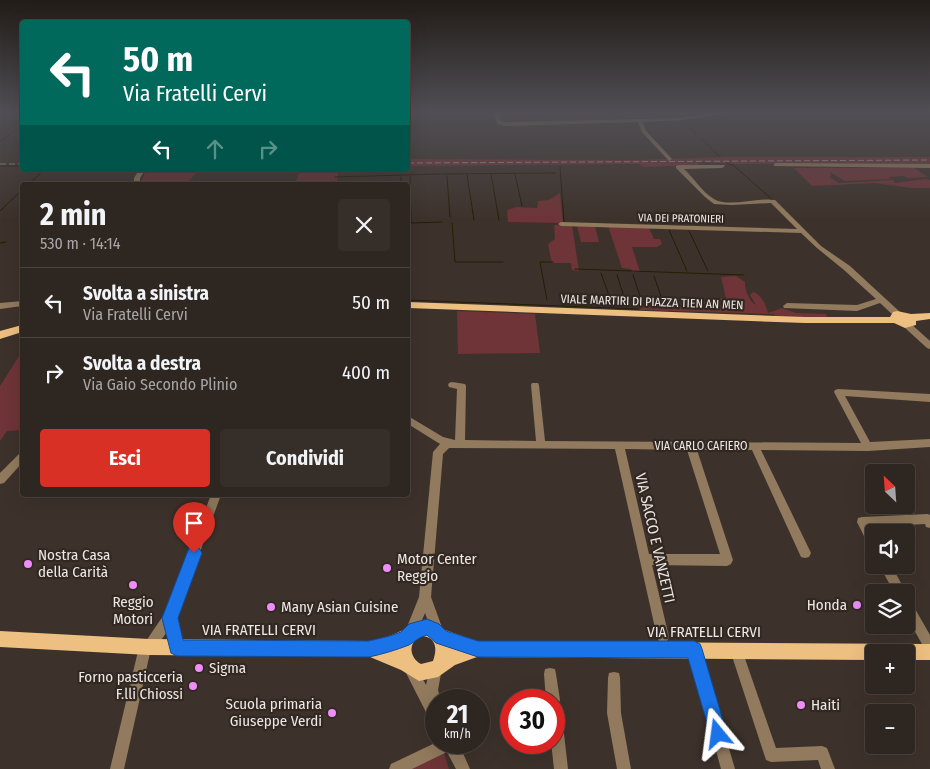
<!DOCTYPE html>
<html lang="it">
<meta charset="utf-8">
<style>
body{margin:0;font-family:"Fira Sans Condensed",sans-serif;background:#362e29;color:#f1f3f6;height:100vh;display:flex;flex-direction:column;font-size:19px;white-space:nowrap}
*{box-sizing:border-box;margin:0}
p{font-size:16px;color:#a7a5a5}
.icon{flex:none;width:28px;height:28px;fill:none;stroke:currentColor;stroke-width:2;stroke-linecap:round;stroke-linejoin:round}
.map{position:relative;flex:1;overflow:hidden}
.sheet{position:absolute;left:20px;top:182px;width:390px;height:315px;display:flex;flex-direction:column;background:#2e2620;border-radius:5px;box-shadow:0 5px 20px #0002,0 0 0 1px #49433e}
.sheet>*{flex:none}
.top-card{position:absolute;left:20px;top:20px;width:390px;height:152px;border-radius:5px;box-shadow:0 5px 20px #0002,0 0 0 1px #49433e;background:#00695c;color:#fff;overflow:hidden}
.needle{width:32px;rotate:335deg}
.fabs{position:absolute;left:865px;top:464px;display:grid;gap:10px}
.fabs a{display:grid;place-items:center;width:50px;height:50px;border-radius:5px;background:#2e2620;box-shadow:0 5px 20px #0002,0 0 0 1px #49433e;font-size:25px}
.speed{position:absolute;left:425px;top:689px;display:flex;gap:10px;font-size:25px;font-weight:700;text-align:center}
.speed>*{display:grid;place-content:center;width:65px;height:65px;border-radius:50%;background:#2e2620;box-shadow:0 5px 20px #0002,0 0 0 1px #49433e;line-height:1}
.speed small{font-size:12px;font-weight:400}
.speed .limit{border:8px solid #d22;background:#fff;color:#111}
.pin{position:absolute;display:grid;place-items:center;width:42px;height:42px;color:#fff;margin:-51px -21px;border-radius:50% 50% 50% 0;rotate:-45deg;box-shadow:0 0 5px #0007}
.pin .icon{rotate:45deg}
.me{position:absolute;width:55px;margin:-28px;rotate:344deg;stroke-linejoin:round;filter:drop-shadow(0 0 4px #0008)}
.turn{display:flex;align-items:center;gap:18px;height:105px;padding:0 20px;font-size:22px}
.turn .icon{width:65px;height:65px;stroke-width:2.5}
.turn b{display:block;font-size:35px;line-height:42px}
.lanes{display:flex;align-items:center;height:48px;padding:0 20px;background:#0003;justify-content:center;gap:25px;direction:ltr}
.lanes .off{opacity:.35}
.round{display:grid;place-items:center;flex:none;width:52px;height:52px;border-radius:5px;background:#362e29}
.head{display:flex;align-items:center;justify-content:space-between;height:85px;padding:0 20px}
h1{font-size:30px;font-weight:700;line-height:38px}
.primary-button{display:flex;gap:10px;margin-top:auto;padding:10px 20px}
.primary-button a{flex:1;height:58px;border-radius:5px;background:#d93025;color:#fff;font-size:20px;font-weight:700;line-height:58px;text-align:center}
.primary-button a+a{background:#362e29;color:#f1f3f6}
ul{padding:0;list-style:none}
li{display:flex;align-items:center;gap:15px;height:70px;padding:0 20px;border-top:1px solid #49433e}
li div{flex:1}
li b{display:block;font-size:19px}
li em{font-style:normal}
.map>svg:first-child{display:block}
.green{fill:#6e3437}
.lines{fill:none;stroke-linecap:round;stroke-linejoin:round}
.stream{stroke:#251d02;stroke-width:1}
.minor{fill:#917a5d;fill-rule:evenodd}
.major{fill:#edbf81;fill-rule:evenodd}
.rail{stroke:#9c938e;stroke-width:1;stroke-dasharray:6 3;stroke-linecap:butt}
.route{fill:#1a73e8;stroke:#114b97}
.poi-dot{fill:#ee8cf9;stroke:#322822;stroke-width:2}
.labels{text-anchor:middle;stroke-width:4.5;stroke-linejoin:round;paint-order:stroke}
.far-street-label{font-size:11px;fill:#eee7e3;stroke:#322822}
.street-label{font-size:12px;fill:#eee7e3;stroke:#322822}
.near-street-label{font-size:15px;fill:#eee7e3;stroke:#322822}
.near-poi-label{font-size:15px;fill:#eee7e3;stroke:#322822;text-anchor:start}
</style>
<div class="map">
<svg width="930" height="769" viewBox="0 0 930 769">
<rect width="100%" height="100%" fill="#3d322b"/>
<g class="green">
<polygon points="722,157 930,157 930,164 735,164 698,162 699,165 643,167 639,164 623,164 408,166 408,159 636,160"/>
<polygon points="794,168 914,168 928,177 907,178 904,176 889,177 891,179 845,181 830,172 831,176 829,177 839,183 893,180 895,183 926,179 930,180 930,188 911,188 874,183 812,186"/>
<polygon points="146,170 199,170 185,185 140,185"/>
<polygon points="339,170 336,185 294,185 300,171"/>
<polygon points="560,193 563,223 508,222 507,210 517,207 537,208 538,201 549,200"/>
<polygon points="554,225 572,225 579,271 572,270 571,263 552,263 548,244 555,239"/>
<polygon points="577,226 595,226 599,242 581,242"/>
<polygon points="608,226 649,228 654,239 660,239 662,244 657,247 632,247 640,272 632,272 631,269 622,268"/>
<path d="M736 276 745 282C744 288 750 303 756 305L750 295 753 292C761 294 766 305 768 313L782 308 796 313 826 314 827 317H777L774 314 640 310 642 306C660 308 678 307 696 307L704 302 722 305 720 298H726L721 277Z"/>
<polygon points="457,311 535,314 540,353 458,354"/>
<polygon points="21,353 22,430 7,431 0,441 0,386"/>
<polygon points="442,747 449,769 396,769"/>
</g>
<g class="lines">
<g class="stream">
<polyline points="682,121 697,135"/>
<polyline points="702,139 720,157"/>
<polyline points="0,141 22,126"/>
<polyline points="726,163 733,165 784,210"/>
<polyline points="0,166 22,166"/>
<polyline points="560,167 564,222"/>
<polyline points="443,174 555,173"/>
<polyline points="491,174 499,220"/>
<polyline points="515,174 522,206"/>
<polyline points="467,175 474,220"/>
<polyline points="410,176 411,223 442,222"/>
<polyline points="447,176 450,217"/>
<polyline points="335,177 441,174"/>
<polyline points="401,177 401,185"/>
<polyline points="28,185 44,170"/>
<polyline points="0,211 22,190"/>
<polyline points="452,223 455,262 503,262"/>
<polyline points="669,230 687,271"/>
<polyline points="689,231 708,271"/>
<polyline points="0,243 6,242"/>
<polyline points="575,269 744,275"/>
<polyline points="601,273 612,304"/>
<polyline points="617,275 626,303"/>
<polyline points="633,275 642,302"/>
<polyline points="654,276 664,305"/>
<polyline points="408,300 638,309"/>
<polyline points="547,300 540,262 553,262"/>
</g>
<g class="minor">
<polygon points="493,112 498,112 501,121 505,122 681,118 721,112 736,112 681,120 643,122 646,131 672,159 669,161 642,132 638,122 504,126 497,123"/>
<polygon points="776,163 930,164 930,168 774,166 774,164"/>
<path d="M678 165H724L725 166 722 168 684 169C694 178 702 192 714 199 728 208 758 197 775 200L821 246 850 266 900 312 901 314 900 316H894L880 303 857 311 784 308 783 306 787 303 857 305 876 299 844 270 817 248 801 233 561 226 558 224 561 222 797 229 771 203 732 205 714 204 705 197 676 168V166Z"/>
<polygon points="139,170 145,170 140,178 140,185 134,185 134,178"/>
<polygon points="22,301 22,306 0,309 0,303"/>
<polygon points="907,322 910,323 930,341 930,349 927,348 904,327 903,325 904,323"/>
<path d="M452 382 465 384 466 386 465 440 536 441 531 385 532 383H538L539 385 545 441 861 443 834 392 835 390 838 389 930 394V402L845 396 870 442 930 439V447L868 451 761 450 811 553 809 557 805 558 801 557 752 450H697L733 560 731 564 727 566 652 565 669 637 667 641 663 643 659 641 657 637 615 449 449 448 443 454 431 597 444 633 442 637 438 639 434 637 425 613 415 636 411 638 407 636 405 632 419 597 433 452 440 444 408 424V416L443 437 455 440 457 389 449 387 448 385 449 383ZM625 449 687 450 720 554H649Z"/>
<polygon points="22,453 22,463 4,483 0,484 0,473 19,454"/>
<polygon points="211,495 221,495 176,617 183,648 181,652 177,654 173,652 167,632 153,651 150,653 124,769 110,769 139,647 141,643 146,641 165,613"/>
<polygon points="928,514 930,515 930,528 926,527 925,524 870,527 874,533 874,549 870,548 857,522 858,518 862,517"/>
<polygon points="879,565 891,565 906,592 894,592"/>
<polygon points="906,598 910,600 930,635 930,653 926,651 906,616"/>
<polygon points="694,643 698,645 700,649 735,769 721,769 688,649 690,645"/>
<polygon points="736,644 740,646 742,650 776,748 822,746 827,748 835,769 821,769 818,760 771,762 766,760 730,650 732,646"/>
<polygon points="436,662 441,663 442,668 438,690 441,700 436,700 436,724 431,722 404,669 405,664 410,663 415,664 426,685 431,663"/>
<polygon points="550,668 555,669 556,674 560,700 559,702 561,707 568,769 554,769 551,742 554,742 554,700 546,700 544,674 545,669"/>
<polygon points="614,672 619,673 620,678 621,713 631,769 617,769 607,713 608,678 609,673"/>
<polygon points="437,742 458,742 470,769 456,769 447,752 412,769 389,769 391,764"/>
</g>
<g class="major">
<polygon points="408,302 805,317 890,317 893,312 897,311 911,314 930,313 930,319 916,321 916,325 905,328 894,323 805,323 408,308"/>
<polygon points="22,325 22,332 0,339 0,331"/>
<path d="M423 620 431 621 445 630 477 641 930 644V660H906V652H874V660L477 657 455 665 438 677 419 681 401 670 370 657 149 655 0 647V631L149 639 369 641C380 639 391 636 401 631 411 627 411 623 423 620ZM423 636C437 638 437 650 433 661L421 664C408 657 408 640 423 636Z"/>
</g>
<g class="rail">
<polyline points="408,163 930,160"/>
<polyline points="0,164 22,164"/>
</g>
</g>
<linearGradient id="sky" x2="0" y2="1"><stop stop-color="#221c18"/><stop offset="0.51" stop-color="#514f55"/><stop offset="1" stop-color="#514f55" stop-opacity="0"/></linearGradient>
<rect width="930" height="220" fill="url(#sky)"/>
<path class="route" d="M194 546 199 548 202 553 178 618 183 640 369 641 390 636 401 632 409 624 427 619 439 624 446 631 478 641H694L700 644 702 649 727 734 724 740 718 742 712 740 688 658 478 657 436 643 427 635C419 637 416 641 409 645 396 650 383 654 369 657L177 656 171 653 162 618 189 548Z"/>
<g class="poi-dot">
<circle cx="28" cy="564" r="5"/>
<circle cx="387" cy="568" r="5"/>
<circle cx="133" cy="585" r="5"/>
<circle cx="857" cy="605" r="5"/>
<circle cx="271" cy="607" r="5"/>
<circle cx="199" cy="668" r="5"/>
<circle cx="193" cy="686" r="5"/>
<circle cx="801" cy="705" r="5"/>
<circle cx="332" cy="713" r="5"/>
</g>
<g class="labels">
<g class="far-street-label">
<text transform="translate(681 218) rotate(1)" y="4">VIA DEI PRATONIERI</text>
</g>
<g class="street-label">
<text transform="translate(652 302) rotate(2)" y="4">VIALE MARTIRI DI PIAZZA TIEN AN MEN</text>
<text x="701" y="450">VIA CARLO CAFIERO</text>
</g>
<g class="near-street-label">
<text transform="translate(655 538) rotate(77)" y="5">VIA SACCO E VANZETTI</text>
<text x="259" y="635">VIA FRATELLI CERVI</text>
<text x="704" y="637">VIA FRATELLI CERVI</text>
</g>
<g class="near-poi-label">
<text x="38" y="560">Nostra Casa<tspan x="38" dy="17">della Carità</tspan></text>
<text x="397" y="564">Motor Center<tspan x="397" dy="17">Reggio</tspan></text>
<text x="133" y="607" text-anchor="middle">Reggio<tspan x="133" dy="17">Motori</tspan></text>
<text x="847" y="610" text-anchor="end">Honda</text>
<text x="281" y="612">Many Asian Cuisine</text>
<text x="209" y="673">Sigma</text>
<text x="183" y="682" text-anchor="end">Forno pasticceria<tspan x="183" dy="17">F.lli Chiossi</tspan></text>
<text x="322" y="709" text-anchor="end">Scuola primaria<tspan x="322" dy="17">Giuseppe Verdi</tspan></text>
<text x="811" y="710">Haiti</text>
</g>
</g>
</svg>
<div class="fabs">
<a><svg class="needle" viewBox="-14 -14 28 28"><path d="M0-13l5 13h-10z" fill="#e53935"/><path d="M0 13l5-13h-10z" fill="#a7a5a5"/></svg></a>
<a><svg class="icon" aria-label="sound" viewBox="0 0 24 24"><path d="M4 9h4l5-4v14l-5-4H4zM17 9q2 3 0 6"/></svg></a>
<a><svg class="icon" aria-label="layers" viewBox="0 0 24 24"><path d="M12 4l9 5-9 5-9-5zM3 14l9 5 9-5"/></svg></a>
<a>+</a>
<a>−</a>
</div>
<div class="speed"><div>21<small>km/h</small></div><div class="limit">30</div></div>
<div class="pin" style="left:194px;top:553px;background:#d93025"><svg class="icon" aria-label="arrive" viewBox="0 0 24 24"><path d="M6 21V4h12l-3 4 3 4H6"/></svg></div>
<svg class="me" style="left:718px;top:734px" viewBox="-20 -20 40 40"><path d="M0-17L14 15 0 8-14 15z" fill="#1a73e8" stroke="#fff" stroke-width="4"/></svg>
<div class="top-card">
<div class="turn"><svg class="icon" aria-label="left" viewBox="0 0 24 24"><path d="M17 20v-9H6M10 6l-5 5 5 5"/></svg><div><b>50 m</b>Via Fratelli Cervi</div></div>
<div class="lanes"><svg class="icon" aria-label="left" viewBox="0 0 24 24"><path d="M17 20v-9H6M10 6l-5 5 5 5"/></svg><svg class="icon off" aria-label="ahead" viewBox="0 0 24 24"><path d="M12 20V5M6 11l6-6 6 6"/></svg><svg class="icon off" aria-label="right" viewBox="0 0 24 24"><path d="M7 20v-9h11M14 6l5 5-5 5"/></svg></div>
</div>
<section class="sheet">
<div class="head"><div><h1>2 min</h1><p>530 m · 14:14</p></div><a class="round"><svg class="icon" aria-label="close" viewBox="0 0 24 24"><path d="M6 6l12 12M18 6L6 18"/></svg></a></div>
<ul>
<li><svg class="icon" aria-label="left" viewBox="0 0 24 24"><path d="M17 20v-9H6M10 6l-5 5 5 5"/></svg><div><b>Svolta a sinistra</b><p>Via Fratelli Cervi</p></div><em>50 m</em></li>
<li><svg class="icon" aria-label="right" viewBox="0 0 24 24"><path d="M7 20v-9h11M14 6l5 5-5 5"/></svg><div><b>Svolta a destra</b><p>Via Gaio Secondo Plinio</p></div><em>400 m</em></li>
</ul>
<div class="primary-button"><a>Esci</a><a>Condividi</a></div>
</section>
</div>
